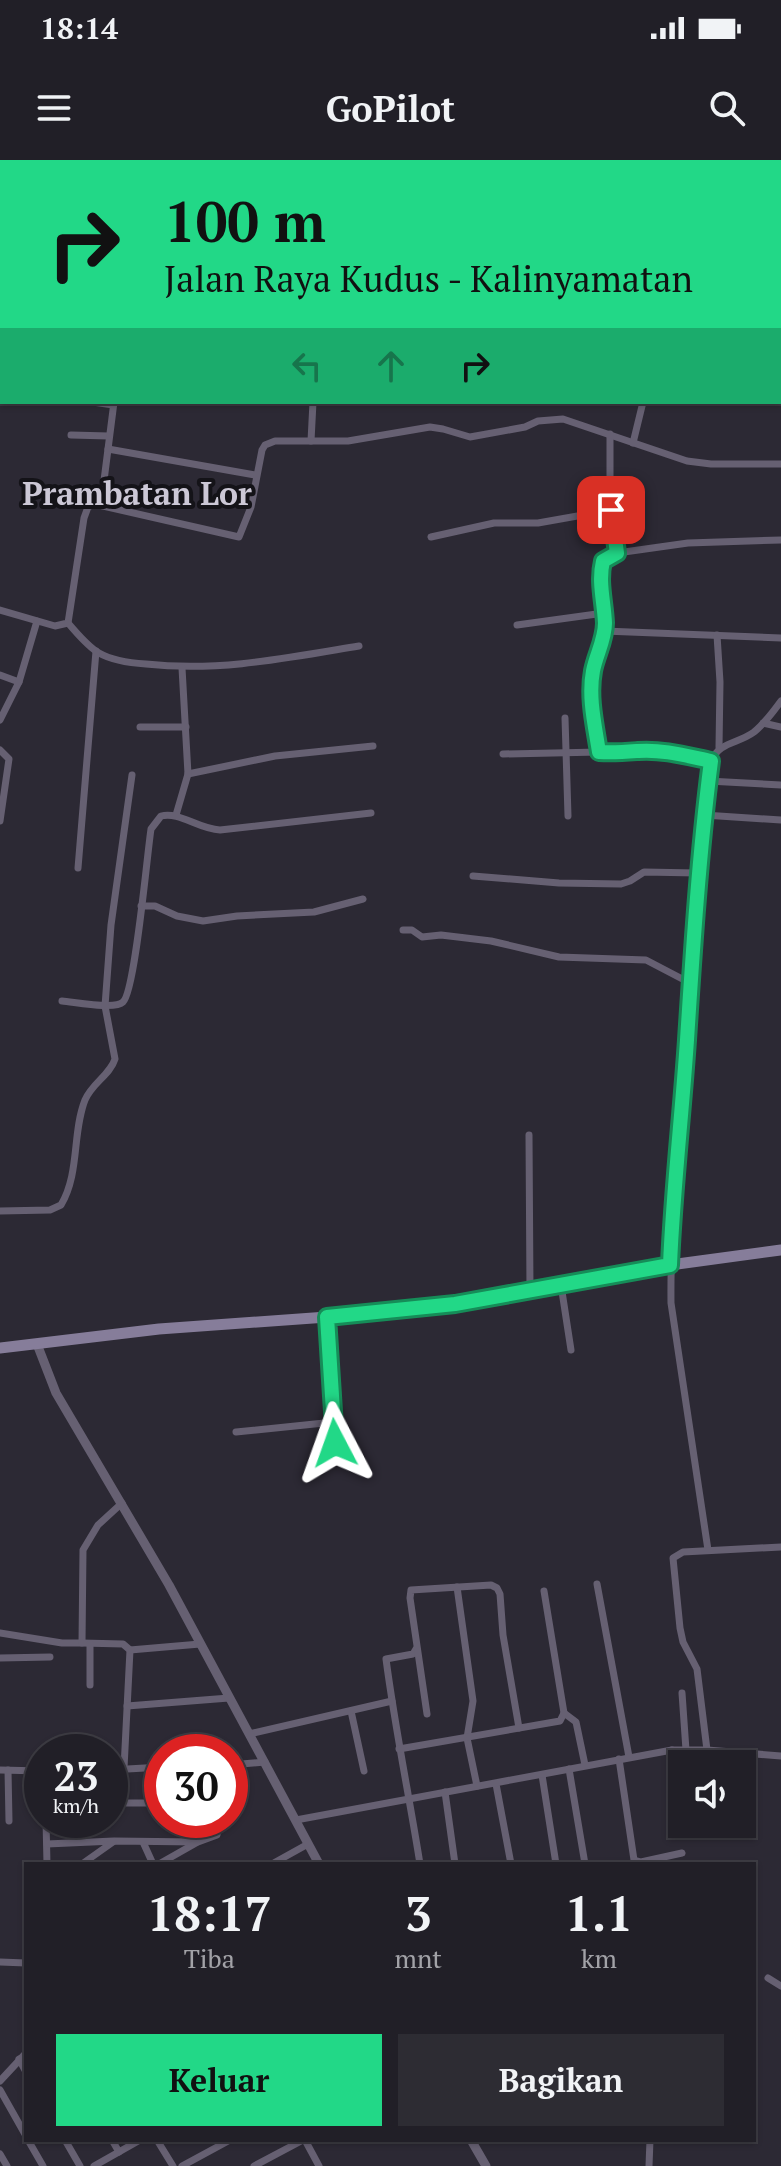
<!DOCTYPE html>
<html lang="id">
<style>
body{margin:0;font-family:"PT Serif",serif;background:#2d2c33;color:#f1f3f6;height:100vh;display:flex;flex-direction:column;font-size:30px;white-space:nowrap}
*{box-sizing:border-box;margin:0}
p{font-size:26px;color:#a2a2a7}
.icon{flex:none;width:44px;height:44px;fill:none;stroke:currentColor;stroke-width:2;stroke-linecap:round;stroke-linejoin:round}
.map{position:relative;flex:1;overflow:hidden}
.side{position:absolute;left:24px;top:1702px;width:732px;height:280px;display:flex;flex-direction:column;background:#211f27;border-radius:0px;box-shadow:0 2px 6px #0004,0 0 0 2px #3e3d44}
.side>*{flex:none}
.top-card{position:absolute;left:0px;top:0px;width:782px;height:244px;box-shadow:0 2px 6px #0004,0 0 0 2px #3e3d44;background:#22d887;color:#111;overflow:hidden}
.fabs{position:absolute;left:668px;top:1590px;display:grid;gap:16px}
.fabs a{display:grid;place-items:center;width:88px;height:88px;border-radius:0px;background:#211f27;box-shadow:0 2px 6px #0004,0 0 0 2px #3e3d44;font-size:40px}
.speed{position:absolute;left:24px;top:1574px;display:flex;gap:16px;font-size:40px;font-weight:700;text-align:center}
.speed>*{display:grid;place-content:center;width:104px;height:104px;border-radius:50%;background:#211f27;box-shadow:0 2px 6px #0004,0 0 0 2px #3e3d44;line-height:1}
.speed small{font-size:20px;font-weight:400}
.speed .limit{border:12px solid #d22;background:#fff;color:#111}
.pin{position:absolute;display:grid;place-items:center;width:68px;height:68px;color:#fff;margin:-34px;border-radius:16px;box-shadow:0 4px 12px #0006}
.me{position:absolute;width:88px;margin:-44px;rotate:356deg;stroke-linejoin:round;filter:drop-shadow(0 0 6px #0008)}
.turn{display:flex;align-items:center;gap:28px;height:168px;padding:0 32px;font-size:36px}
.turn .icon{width:104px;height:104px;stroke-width:2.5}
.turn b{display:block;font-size:56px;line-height:68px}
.lanes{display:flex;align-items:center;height:76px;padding:0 32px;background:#0003;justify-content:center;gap:40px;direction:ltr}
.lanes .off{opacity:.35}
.eta{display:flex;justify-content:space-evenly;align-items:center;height:136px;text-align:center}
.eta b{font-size:48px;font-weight:700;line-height:56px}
.primary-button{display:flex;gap:16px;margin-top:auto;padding:16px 32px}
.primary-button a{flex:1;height:92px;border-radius:0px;background:#22d887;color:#111;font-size:32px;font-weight:700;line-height:92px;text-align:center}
.primary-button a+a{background:#2d2c33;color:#f1f3f6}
.status{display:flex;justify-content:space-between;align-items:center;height:56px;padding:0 40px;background:#211f27;direction:ltr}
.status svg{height:22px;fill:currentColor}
header{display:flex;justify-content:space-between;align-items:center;height:104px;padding:0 32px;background:#211f27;font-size:36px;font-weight:700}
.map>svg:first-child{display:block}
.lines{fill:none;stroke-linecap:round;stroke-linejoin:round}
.minor{stroke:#666072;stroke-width:7}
.tertiary{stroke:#666072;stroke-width:9}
.secondary{stroke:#867d9a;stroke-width:11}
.route-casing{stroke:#168c58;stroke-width:20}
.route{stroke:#22d887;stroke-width:14}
.labels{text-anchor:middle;stroke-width:8;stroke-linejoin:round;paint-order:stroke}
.quarter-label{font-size:32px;font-weight:bold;fill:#ccc8d6;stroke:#141318}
</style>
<div class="status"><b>18:14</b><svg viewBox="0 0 49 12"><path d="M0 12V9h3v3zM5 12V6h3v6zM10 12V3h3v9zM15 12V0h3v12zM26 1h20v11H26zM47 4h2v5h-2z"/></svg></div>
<header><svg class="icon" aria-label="menu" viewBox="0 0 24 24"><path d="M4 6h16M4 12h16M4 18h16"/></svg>GoPilot<svg class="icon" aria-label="search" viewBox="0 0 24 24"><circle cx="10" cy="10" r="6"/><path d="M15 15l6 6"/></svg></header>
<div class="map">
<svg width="781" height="2006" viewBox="0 0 781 2006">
<rect width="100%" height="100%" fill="#2c2934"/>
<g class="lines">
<g class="minor">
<polyline points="141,2 142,0"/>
<polyline points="780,122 781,122"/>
<polyline points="780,189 781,190"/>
<polyline points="780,229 781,229"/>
<polyline points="93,242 113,245"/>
<polyline points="610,274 610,336 617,393 688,383 781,380"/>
<polyline points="71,275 109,276"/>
<polyline points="311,281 313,242"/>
<polyline points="633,283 643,242"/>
<polyline points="108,289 255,315"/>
<polyline points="101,344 114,242"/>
<polyline points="431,377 494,363 538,363 611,350"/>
<path d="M617 393 603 401C598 423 605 441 605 463 605 480 595 495 593 511 589 538 595 566 599 592 613 593 625 592 638 591 662 589 687 596 711 601"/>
<polyline points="0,450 55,466 68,463 84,358 88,347 94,344 239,377 251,347 262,290 265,285 275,281 348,281 430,267 443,269 470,277 525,267 538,261 563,259 687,301 711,304 781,304"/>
<path d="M68 463C77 473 87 486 99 493 113 501 130 503 146 504 219 512 287 498 359 486"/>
<polyline points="517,465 604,453"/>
<polyline points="604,471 781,478"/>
<polyline points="717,475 720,522 719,587"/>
<polyline points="0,515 19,522"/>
<polyline points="565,558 568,656"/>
<polyline points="0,560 19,522 37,461"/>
<polyline points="763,563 781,567"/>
<polyline points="140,567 186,567"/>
<polyline points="0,590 9,599 0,661"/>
<polyline points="503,594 599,592"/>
<polyline points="188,614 275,596 373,586"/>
<polyline points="708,621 781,625"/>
<polyline points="176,655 188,614 182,508"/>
<polyline points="704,655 781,660"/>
<polyline points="78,708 96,491"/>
<polyline points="473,716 559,723 621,724 630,721 644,712 697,713"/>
<polyline points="141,746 155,746 177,756 203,761 237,756 314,752 363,739"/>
<polyline points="403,770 412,770 422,777 441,775 491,781 559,797 646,800 690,823"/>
<path d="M62 841C75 842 115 850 123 842 135 832 147 695 151 669L161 656C179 651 198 669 220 670L371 653"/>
<polyline points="529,975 530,1131"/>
<path d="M0 1051 50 1050 61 1045C80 1013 72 973 85 940 92 923 110 915 115 899L105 846 111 765 132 615"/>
<polyline points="561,1125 571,1190"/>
<polyline points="327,1157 335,1283"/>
<polyline points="236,1272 334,1262"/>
<path d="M708 1390 671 1143C670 1055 681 969 687 881 693 787 699 694 711 601 720 581 738 584 754 572 764 564 773 552 781 541"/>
<polyline points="597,1424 629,1597"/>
<polyline points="457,1427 473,1541 467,1578 477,1626"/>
<polyline points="0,1473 62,1483 82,1483 83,1390 98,1365 122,1343"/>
<polyline points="82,1483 123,1484 130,1490 124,1608"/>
<polyline points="90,1484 90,1525"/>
<path d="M416 1489 413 1494 386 1499C395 1568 409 1635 420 1704"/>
<polyline points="130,1490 200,1484"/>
<polyline points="0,1498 50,1497"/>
<polyline points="682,1533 686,1590"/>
<polyline points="127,1546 229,1538"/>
<polyline points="351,1551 364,1611"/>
<polyline points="564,1553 576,1562 585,1605"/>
<polyline points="427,1554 410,1438 411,1430 491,1425 497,1428 500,1434 503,1475 519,1568"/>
<polyline points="249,1574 392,1541"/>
<polyline points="399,1589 560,1561 564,1553 544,1431"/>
<polyline points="672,1590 677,1635"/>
<polyline points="707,1590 697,1509 683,1482 680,1468 673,1398 683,1392 781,1387"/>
<polyline points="619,1599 634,1700 641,1702 682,1693"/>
<polyline points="230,1605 265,1602"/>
<polyline points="569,1609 585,1704"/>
<polyline points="0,1610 42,1611"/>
<polyline points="8,1610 9,1661"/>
<polyline points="110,1610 162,1607"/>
<polyline points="115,1610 117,1643"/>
<polyline points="542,1615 556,1704"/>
<polyline points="496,1624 511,1704"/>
<polyline points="445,1632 455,1704"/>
<polyline points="110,1643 162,1643"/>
<polyline points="46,1660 47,1704"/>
<polyline points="296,1660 672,1590 707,1590 781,1596"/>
<polyline points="143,1682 153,1704"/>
<polyline points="47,1684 114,1681 198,1682 217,1675 219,1660"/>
<polyline points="82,1704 113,1682"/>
<polyline points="159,1704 196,1683"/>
<polyline points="272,1704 308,1684"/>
<polyline points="0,1802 26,1803"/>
<polyline points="768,1818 781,1826"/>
<polyline points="19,1899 26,1912"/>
<polyline points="0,1921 26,1893"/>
<polyline points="0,1930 26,1976"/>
<polyline points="28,1980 43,2006"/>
<polyline points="65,1980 80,2006"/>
<polyline points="112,1980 119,1992"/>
<polyline points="157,1980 173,2006"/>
<polyline points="305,1980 319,2006"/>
<polyline points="0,1994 7,2006"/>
<polyline points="94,2006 140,1980"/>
<polyline points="182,2006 230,1980"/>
<polyline points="254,2006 303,1980"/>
<polyline points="649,2006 650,1980"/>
</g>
<g class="tertiary">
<polyline points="37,1184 56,1233 169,1425 319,1704"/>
<polyline points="471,1980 486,2006"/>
</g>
<polyline class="secondary" points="0,1188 159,1169 327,1157 455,1144 670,1105 781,1090"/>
</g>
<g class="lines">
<g class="route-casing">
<path id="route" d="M335 1283 327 1157 455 1144 670 1105C673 1030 682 955 687 880 693 787 699 694 711 601 687 596 662 589 638 591 625 592 613 593 599 592 595 566 588 537 593 511 596 495 605 480 605 463 604 441 598 422 603 401L617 393 611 350"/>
</g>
<use href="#route" class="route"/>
</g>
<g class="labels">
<g class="quarter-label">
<text x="137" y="345">Prambatan Lor</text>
</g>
</g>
</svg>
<div class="fabs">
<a><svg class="icon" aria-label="sound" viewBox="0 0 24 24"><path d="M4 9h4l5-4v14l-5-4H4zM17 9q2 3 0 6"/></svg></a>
</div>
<div class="speed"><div>23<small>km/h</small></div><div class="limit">30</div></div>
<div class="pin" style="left:611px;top:350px;background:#d93025"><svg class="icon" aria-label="arrive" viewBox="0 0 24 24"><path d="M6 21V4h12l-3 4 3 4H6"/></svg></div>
<svg class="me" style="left:335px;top:1283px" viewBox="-20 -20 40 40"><path d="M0-17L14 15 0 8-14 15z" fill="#22d887" stroke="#fff" stroke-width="4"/></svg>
<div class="top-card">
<div class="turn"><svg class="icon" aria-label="right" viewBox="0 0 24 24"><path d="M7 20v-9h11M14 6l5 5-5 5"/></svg><div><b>100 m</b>Jalan Raya Kudus - Kalinyamatan</div></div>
<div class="lanes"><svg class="icon off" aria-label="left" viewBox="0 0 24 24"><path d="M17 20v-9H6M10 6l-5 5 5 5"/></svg><svg class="icon off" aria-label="ahead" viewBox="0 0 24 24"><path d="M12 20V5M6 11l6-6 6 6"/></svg><svg class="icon" aria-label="right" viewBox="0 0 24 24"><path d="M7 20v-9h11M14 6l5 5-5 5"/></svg></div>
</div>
<section class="side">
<div class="eta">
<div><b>18:17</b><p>Tiba</p></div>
<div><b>3</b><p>mnt</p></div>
<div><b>1.1</b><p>km</p></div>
</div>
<div class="primary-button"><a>Keluar</a><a>Bagikan</a></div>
</section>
</div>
